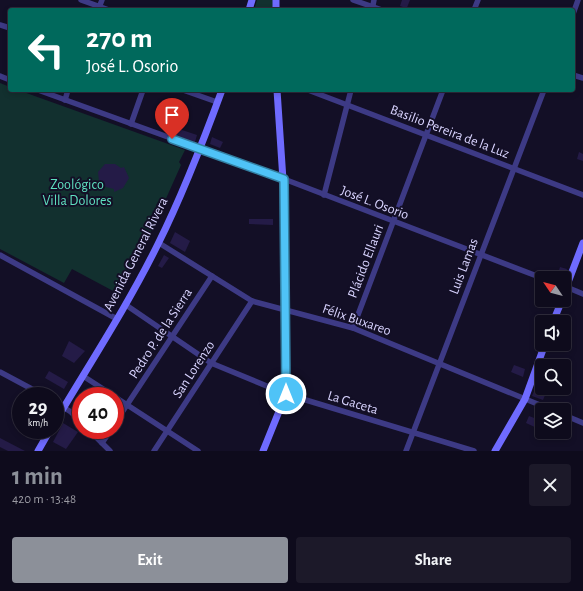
<!DOCTYPE html>
<meta charset="utf-8">
<style>
body{margin:0;font-family:"Alegreya Sans",sans-serif;background:#1c1929;color:#f1f3f6;height:100vh;display:flex;flex-direction:column;font-size:15px;white-space:nowrap}
*{box-sizing:border-box;margin:0}
p{font-size:13px;color:#9b9ba3}
.icon{flex:none;width:22px;height:22px;fill:none;stroke:currentColor;stroke-width:2;stroke-linecap:round;stroke-linejoin:round}
.map{position:relative;height:451px;overflow:hidden}
.side{display:flex;flex-direction:column;background:#0e0b1c;flex:1}
.side>*{flex:none}
.top-card{position:absolute;left:8px;top:8px;width:567px;height:84px;border-radius:4px;box-shadow:0 2px 6px #0003,0 0 0 1px #2e2b3b;background:#00695c;color:#fff;overflow:hidden}
.needle{width:26px;rotate:305deg}
.buttons{position:absolute;left:535px;top:271px;display:grid;gap:8px}
.buttons a{display:grid;place-items:center;width:36px;height:36px;border-radius:4px;background:#0e0b1c;box-shadow:0 2px 6px #0003,0 0 0 1px #2e2b3b;font-size:20px}
.speed{position:absolute;left:12px;top:387px;display:flex;gap:8px;font-size:20px;font-weight:700;text-align:center}
.speed>*{display:grid;place-content:center;width:52px;height:52px;border-radius:50%;background:#0e0b1c;box-shadow:0 2px 6px #0003,0 0 0 1px #2e2b3b;line-height:1}
.speed small{font-size:10px;font-weight:400}
.speed .limit{border:6px solid #d22;background:#fff;color:#111}
.pin{position:absolute;display:grid;place-items:center;width:34px;height:34px;color:#fff;margin:-41px -17px;border-radius:50% 50% 50% 0;rotate:-45deg;box-shadow:0 0 4px #0007}
.pin .icon{rotate:45deg}
.me{position:absolute;width:44px;margin:-22px;rotate:0deg;stroke-linejoin:round;filter:drop-shadow(0 0 3px #0008)}
.turn{display:flex;align-items:center;gap:14px;height:84px;padding:0 12px;font-size:18px}
.turn .icon{width:52px;height:52px;stroke-width:2.5}
.turn b{display:block;font-size:28px;line-height:34px}
.round{display:grid;place-items:center;flex:none;width:42px;height:42px;border-radius:4px;background:#1c1929}
.summary{display:flex;align-items:center;justify-content:space-between;height:68px;padding:0 12px}
h1{font-size:24px;font-weight:700;line-height:30px;color:#8c9099}
.action{display:flex;gap:8px;margin-top:auto;padding:8px 12px}
.action a{flex:1;height:46px;border-radius:4px;background:#8c9099;color:#fff;font-size:16px;font-weight:700;line-height:46px;text-align:center}
.action a+a{background:#1c1929;color:#f1f3f6}
.map>svg:first-child{display:block}
.green{fill:#12302f}
.building{fill:#241b47}
.lines{fill:none;stroke-linecap:round;stroke-linejoin:round}
.street{stroke:#3d3a85;stroke-width:5.5}
.secondary{stroke:#6f6bff;stroke-width:7}
.route-casing{stroke:#337fa1;stroke-width:10}
.route{stroke:#4fc3f7;stroke-width:7}
.labels{text-anchor:middle;stroke-width:4;stroke-linejoin:round;paint-order:stroke}
.street-label{font-size:14px;fill:#d9d4ff;stroke:#130f26}
.park-label{font-size:14px;fill:#5fe0c0;stroke:#130f26}
</style>
<div class="map">
<svg width="583" height="451" viewBox="0 0 583 451">
<rect width="100%" height="100%" fill="#130f26"/>
<g class="green">
<polygon points="257,0 273,0 273,10 254,10"/>
<polygon points="0,83 10,87 10,90 18,90 185,150 179,162 181,165 147,241 120,291 117,293 72,269 64,283 0,249"/>
</g>
<g class="building">
<polygon points="402,0 410,0 406,10 402,10 403,7 400,6"/>
<polygon points="173,127 197,135 195,142 171,134"/>
<polygon points="212,137 223,142 220,148 210,144"/>
<polygon points="579,152 583,154 583,161 577,159"/>
<polygon points="105,164 115,164 121,168 124,167 129,178 123,188 114,192 114,189 106,187 99,181 98,172"/>
<polygon points="249,219 273,219 273,225 249,224"/>
<polygon points="175,232 190,241 185,252 170,243"/>
<polygon points="164,255 169,258 162,268 158,266"/>
<polygon points="560,267 567,269 563,278 557,277"/>
<polygon points="69,341 85,351 74,363 62,356"/>
<polygon points="555,344 566,344 570,346 568,352 554,347"/>
<polygon points="514,365 525,369 523,377 511,372"/>
<polygon points="49,371 68,382 64,389 45,378"/>
<polygon points="539,380 542,381 542,388 548,388 543,400 532,396"/>
<polygon points="529,416 542,421 539,429 526,423"/>
<polygon points="63,423 78,432 66,449 53,442"/>
<polygon points="0,438 25,451 8,451 0,447"/>
</g>
<g class="lines">
<g class="street">
<polyline points="81,0 109,10"/>
<polyline points="353,0 382,10"/>
<polyline points="98,10 102,0"/>
<polyline points="372,10 374,0"/>
<polyline points="474,10 478,0"/>
<polyline points="573,14 578,0"/>
<polyline points="0,25 10,28"/>
<polyline points="573,75 583,78"/>
<polyline points="0,76 10,80"/>
<polyline points="38,90 284,179 542,278"/>
<polyline points="183,90 217,102"/>
<polyline points="308,90 583,195"/>
<polyline points="65,100 68,90"/>
<polyline points="131,124 143,90"/>
<polyline points="324,195 351,90"/>
<polyline points="159,243 252,301 353,328 552,410"/>
<polyline points="0,255 117,319"/>
<polyline points="564,286 583,294"/>
<polyline points="126,305 211,363 286,394 474,451"/>
<polyline points="353,328 443,90"/>
<polyline points="0,372 45,396"/>
<polyline points="83,376 114,396"/>
<polyline points="115,397 198,451"/>
<polyline points="55,402 71,412 81,422"/>
<polyline points="564,415 583,423"/>
<polyline points="115,423 212,276"/>
<polyline points="89,430 110,451"/>
<polyline points="102,443 111,430"/>
<polyline points="154,451 252,301"/>
<polyline points="406,451 544,90"/>
</g>
<g class="secondary">
<polyline points="249,10 252,0"/>
<polyline points="276,10 276,0"/>
<polyline points="564,293 583,243"/>
<polyline points="553,322 562,300"/>
<path d="M55 422C90 363 128 305 158 244 183 194 203 142 222 90"/>
<polyline points="38,451 50,430"/>
<polyline points="263,451 286,394 285,210 277,90"/>
<polyline points="495,451 525,399 545,344"/>
</g>
</g>
<g class="lines">
<g class="route-casing">
<polyline id="route" points="172,139 284,179 286,394"/>
</g>
<use href="#route" class="route"/>
</g>
<g class="labels">
<g class="street-label">
<text transform="translate(450 131) rotate(21)" y="5">Basilio Pereira de la Luz</text>
<text transform="translate(375 202) rotate(21)" y="5">José L. Osorio</text>
<text transform="translate(135 254) rotate(-63)" y="5">Avenida General Rivera</text>
<text transform="translate(365 261) rotate(-69)" y="5">Plácido Ellauri</text>
<text transform="translate(463 266) rotate(-69)" y="5">Luis Lamas</text>
<text transform="translate(357 319) rotate(19)" y="5">Félix Buxareo</text>
<text transform="translate(160 333) rotate(-57)" y="5">Pedro P. de la Sierra</text>
<text transform="translate(193 369) rotate(-57)" y="5">San Lorenzo</text>
<text transform="translate(353 402) rotate(17)" y="5">La Gaceta</text>
</g>
<g class="park-label">
<text x="77" y="189">Zoológico<tspan x="77" dy="16">Villa Dolores</tspan></text>
</g>
</g>
</svg>
<div class="buttons">
<a><svg class="needle" viewBox="-14 -14 28 28"><path d="M0-13l5 13h-10z" fill="#e53935"/><path d="M0 13l5-13h-10z" fill="#9b9ba3"/></svg></a>
<a><svg class="icon" aria-label="sound" viewBox="0 0 24 24"><path d="M4 9h4l5-4v14l-5-4H4zM17 9q2 3 0 6"/></svg></a>
<a><svg class="icon" aria-label="search" viewBox="0 0 24 24"><circle cx="10" cy="10" r="6"/><path d="M15 15l6 6"/></svg></a>
<a><svg class="icon" aria-label="layers" viewBox="0 0 24 24"><path d="M12 4l9 5-9 5-9-5zM3 14l9 5 9-5"/></svg></a>
</div>
<div class="speed"><div>29<small>km/h</small></div><div class="limit">40</div></div>
<div class="pin" style="left:172px;top:139px;background:#d93025"><svg class="icon" aria-label="arrive" viewBox="0 0 24 24"><path d="M6 21V4h12l-3 4 3 4H6"/></svg></div>
<svg class="me" style="left:286px;top:394px" viewBox="-20 -20 40 40"><circle r="17" fill="#4fc3f7" stroke="#fff" stroke-width="3"/><path d="M0-11L8 9 0 5-8 9z" fill="#fff"/></svg>
<div class="top-card">
<div class="turn"><svg class="icon" aria-label="left" viewBox="0 0 24 24"><path d="M17 20v-9H6M10 6l-5 5 5 5"/></svg><div><b>270 m</b>José L. Osorio</div></div>
</div>
</div>
<section class="side">
<div class="summary"><div><h1>1 min</h1><p>420 m · 13:48</p></div><a class="round"><svg class="icon" aria-label="close" viewBox="0 0 24 24"><path d="M6 6l12 12M18 6L6 18"/></svg></a></div>
<div class="action"><a>Exit</a><a>Share</a></div>
</section>
